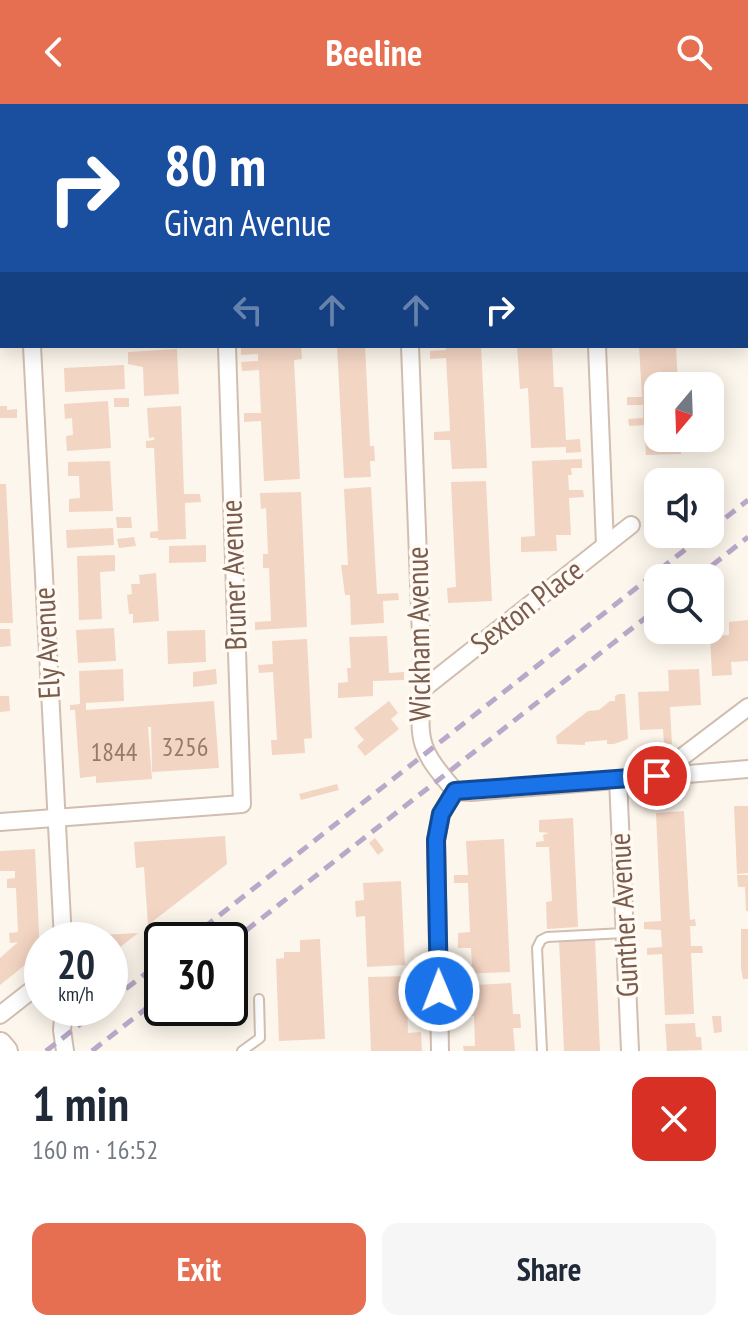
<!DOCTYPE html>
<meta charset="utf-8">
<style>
body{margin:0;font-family:"PT Sans Narrow",sans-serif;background:#f6f6f7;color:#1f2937;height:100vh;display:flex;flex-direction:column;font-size:30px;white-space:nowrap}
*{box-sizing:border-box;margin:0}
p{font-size:26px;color:#747a83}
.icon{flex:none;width:44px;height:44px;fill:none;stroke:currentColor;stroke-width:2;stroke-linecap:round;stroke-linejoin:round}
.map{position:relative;height:947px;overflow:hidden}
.sheet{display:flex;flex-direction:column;background:#fff;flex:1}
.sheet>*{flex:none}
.banner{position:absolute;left:0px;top:0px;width:748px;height:244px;box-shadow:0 4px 20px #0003;background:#1a4fa0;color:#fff;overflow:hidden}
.needle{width:52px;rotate:199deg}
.buttons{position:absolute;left:644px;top:268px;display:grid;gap:16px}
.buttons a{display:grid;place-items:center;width:80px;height:80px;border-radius:16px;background:#fff;box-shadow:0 4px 20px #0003;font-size:40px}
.speed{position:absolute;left:24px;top:818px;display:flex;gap:16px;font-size:40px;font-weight:700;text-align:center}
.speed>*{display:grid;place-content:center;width:104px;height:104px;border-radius:50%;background:#fff;box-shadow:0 4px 20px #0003;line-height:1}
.speed small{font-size:20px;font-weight:400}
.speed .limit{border:4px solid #111;border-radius:12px;background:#fff;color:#111}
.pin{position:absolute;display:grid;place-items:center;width:68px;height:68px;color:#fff;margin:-34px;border:4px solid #fff;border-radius:50%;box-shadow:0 2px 8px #0007}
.me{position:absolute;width:88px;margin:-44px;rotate:359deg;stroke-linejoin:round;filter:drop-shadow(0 0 6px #0008)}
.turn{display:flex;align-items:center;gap:28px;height:168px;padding:0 32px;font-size:36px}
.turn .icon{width:104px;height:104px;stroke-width:2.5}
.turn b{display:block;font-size:56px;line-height:68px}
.lanes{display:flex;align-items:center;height:76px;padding:0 32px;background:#0003;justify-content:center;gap:40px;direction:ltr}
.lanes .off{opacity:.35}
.round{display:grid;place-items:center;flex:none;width:84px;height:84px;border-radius:16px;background:#f6f6f7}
.headline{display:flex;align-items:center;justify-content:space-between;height:136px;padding:0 32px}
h1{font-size:48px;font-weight:700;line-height:60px}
.cta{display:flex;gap:16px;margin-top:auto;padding:16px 32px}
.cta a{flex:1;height:92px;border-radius:16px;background:#e76f51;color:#fff;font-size:32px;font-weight:700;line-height:92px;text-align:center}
.cta a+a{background:#f6f6f7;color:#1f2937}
header{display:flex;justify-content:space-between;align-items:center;height:104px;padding:0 32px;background:#e76f51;color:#fff;font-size:36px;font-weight:700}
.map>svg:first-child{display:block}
.green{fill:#d8ecc9}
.building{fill:#f3d5c3}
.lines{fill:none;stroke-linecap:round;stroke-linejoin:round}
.service-casing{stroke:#d1beb0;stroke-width:12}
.minor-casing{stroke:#d1beb0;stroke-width:20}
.tertiary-casing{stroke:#d1beb0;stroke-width:26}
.service{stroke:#fff;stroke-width:8}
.minor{stroke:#fff;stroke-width:16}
.tertiary{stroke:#fff;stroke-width:22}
.rail{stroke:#b9a8c9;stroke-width:5;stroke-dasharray:12 8;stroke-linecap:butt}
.route-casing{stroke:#114b97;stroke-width:20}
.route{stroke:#1a73e8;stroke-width:14}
.labels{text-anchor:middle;stroke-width:7;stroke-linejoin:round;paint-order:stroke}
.number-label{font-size:26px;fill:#987a6a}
.street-label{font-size:30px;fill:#7a5c4d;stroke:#fffaf3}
</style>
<header><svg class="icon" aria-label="back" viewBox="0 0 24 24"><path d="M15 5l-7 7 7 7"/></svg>Beeline<svg class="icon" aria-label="search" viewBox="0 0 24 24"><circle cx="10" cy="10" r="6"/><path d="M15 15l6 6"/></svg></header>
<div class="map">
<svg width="748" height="947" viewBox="0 0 748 947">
<rect width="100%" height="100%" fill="#fdf6ec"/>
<rect class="green" x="44" y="0" width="525" height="2"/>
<g class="building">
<polygon points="301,242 302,255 294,256 300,375 264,377 261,317 244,318 244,309 261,309 259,266 242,267 241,258 258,257 258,250 241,251 241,243"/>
<polygon points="337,242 365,242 370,342 374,342 375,357 370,357 371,373 344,374"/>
<polygon points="446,242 481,242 487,364 452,365 450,336 434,336 434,328 450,327 449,306 446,254 430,255 430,247 446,246"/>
<polygon points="517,242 552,242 554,283 563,283 566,336 580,335 581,348 566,349 566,343 531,344 528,284 520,285"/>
<polygon points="639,242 676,242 678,282 658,282 658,334 681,334 681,350 646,351 644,321 629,322 628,315 643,314 643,301 627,301 627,293 642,293"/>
<polygon points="177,245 179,290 144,292 143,263 128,260 128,248"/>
<polygon points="124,261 125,285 65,288 64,264"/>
<rect x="114" y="294" width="15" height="9"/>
<polygon points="108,297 111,344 67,347 66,332 73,331 72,314 65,315 64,300"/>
<polygon points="0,302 7,302 7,306 17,305 17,314 0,314"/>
<polygon points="181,302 184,390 200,390 201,398 185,399 186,435 158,436 158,434 150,434 150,428 158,427 154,344 146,344 146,337 154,336 154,333 149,334 147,304"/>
<polygon points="582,355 582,364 571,364 572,371 568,371 569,386 583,386 584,393 569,394 571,431 556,431 557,447 521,448 521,433 535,432 532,357"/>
<polygon points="110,357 113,407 69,408 69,395 80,394 79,372 68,372 68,358"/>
<polygon points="486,377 492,497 448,499 447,484 456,483 451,378"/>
<polygon points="0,380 6,380 13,519 0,519"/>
<polygon points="371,383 377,490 398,489 399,496 383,497 384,519 351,521 350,491 345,491 341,461 348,461 344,385"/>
<polygon points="301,388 307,523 255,526 255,518 271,517 269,464 263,464 263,450 268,450 266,404 261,405 260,389"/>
<polygon points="116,413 131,413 132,424 117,424"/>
<polygon points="113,424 114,441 67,444 66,426"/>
<polygon points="134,433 136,442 119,444 117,435"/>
<polygon points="206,441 206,458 169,459 169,442"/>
<polygon points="115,451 115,467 100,468 102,515 79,516 77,452"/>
<polygon points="156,469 159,517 133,519 133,510 129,510 127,491 132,490 131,480 140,480 139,471"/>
<polygon points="748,516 748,557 731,558 732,571 712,572 710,532 729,531 729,518"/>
<polygon points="114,524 116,557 78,559 76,526"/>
<polygon points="0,525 10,525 11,542 0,543"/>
<polygon points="205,526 206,558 168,560 167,527"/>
<polygon points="387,532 389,569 404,568 404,576 373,577 373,592 338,594 338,579 348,578 347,564 351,564 349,533"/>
<polygon points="307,535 312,634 304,635 305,649 272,651 271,636 277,636 273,568 259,569 258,561 273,560 272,537"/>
<polygon points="123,565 124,597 86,599 86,606 214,597 219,664 152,668 151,623 148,623 152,675 96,679 96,672 80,674 75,606 70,606 70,601 80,600 79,567"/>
<polygon points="216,565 217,580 193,583 193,568"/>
<polygon points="699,565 701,601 670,603 672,640 664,640 663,625 640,626 638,588 669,587 668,566"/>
<polygon points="619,590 625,590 628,635 614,640 607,640 607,636 585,638 585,641 557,640 556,632 588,607 599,606 610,597 615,597 615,592"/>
<polygon points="0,592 9,592 10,607 0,608"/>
<polygon points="389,597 398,609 391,615 399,625 365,652 357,642 364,636 354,624"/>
<polygon points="337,680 339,686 301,696 299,690"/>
<polygon points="734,702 748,702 748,769 737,770"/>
<polygon points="684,707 690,816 695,815 696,822 690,822 691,842 702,842 703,849 691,849 694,910 665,911 662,850 647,851 647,844 662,843 661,826 644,825 644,818 661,817 656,709"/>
<polygon points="573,714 578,823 547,825 546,798 552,797 549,743 536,743 536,738 544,737 543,731 549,729 539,728 539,716"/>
<polygon points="225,732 227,760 148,821 144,763 136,764 134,738"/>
<polygon points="375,734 384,746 378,751 369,739"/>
<polygon points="504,735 510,868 459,870 459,861 472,861 471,844 458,844 458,829 470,828 468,779 454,779 454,771 468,771 466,737"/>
<polygon points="35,745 40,849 0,881 0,854 18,838 10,839 9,829 18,828 16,784 7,784 7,775 15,774 15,767 0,767 0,747"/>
<polygon points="737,771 748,771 748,807 746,807 745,783 738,783"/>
<polygon points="401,777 405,861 367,863 365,812 356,813 355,797 364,796 363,779"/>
<polygon points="741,825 748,825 748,875 743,875 741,864"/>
<polygon points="138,829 110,851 110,836 84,836 84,832"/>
<polygon points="595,834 600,947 564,947 559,836"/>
<polygon points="320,835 325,935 279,937 276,855 284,854 284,848 300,848 300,836"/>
<polygon points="406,872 408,929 421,928 422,947 371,947 368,873"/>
<polygon points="511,879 513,910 520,910 521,924 513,924 515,947 464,947 463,942 475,942 474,912 461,912 461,905 472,904 472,889 460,890 459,882"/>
<polygon points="159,904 192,904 172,920"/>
<polygon points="712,912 721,912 722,928 714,929"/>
<polygon points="695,919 696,933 701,933 702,946 667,947 665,920"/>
</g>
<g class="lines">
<g class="service-casing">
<g id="service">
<polyline points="242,947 260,934 259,895"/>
<polyline points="542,947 537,844 541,836 547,833 624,829"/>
</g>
</g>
<g class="minor-casing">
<g id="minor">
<polyline points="21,0 21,2"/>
<polyline points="588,0 589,2"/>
<polyline points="0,219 2,219"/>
<polyline points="32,242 63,836"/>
<path d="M410 242 423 585C417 639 420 646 455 687"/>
<polyline points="597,242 605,441"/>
<polyline points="423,585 631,421"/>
<polyline points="657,672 748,603"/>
<polyline points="618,675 630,947"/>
<polyline points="455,687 471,688 748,665"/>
<polyline points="0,718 242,700 227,242"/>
<polyline points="64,904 62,926 65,947"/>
<polyline points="0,911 42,878"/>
<polyline points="440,947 436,736 441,710 455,687"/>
</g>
</g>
<g class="tertiary-casing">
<polyline id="tertiary" points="0,940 6,947"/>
</g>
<use href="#service" class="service"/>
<use href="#minor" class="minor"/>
<use href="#tertiary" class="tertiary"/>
<g class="rail">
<polyline points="710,426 748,396"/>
<polyline points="696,474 748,433"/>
<polyline points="188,836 705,430"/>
<polyline points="230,839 658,504"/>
<polyline points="110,897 162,857"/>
<polyline points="46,947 101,904"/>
<polyline points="92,947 162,892"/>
</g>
</g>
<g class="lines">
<g class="route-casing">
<polyline id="route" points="439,887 436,736 441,710 455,687 657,672"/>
</g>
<use href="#route" class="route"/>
</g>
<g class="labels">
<g class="number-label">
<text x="185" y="652">3256</text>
<text x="114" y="657">1844</text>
</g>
<g class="street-label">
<text transform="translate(234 471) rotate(-92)" y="10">Bruner Avenue</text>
<text transform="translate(527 503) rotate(-38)" y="10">Sexton Place</text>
<text transform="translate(419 530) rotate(-91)" y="10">Wickham Avenue</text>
<text transform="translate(47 539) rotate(-93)" y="10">Ely Avenue</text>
<text transform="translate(624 811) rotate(-93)" y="10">Gunther Avenue</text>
</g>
</g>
</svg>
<div class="buttons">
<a><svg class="needle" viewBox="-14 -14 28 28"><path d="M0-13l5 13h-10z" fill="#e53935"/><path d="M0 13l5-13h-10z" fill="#747a83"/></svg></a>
<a><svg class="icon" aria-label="sound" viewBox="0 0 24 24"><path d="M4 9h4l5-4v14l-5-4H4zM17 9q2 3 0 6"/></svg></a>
<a><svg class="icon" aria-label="search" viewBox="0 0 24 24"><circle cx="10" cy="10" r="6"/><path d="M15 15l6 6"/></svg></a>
</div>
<div class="speed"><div>20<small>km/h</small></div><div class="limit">30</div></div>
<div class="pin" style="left:657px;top:672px;background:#d93025"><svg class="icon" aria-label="arrive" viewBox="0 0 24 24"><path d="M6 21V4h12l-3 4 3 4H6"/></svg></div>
<svg class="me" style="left:439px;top:887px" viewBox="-20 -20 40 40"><circle r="17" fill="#1a73e8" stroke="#fff" stroke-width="3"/><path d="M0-11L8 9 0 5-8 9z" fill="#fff"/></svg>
<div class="banner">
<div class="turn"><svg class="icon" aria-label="right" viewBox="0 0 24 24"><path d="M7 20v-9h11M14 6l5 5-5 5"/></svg><div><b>80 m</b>Givan Avenue</div></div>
<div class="lanes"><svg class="icon off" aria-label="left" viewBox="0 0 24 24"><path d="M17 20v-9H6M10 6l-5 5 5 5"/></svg><svg class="icon off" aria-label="ahead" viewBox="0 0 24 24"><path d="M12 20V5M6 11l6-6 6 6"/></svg><svg class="icon off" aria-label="ahead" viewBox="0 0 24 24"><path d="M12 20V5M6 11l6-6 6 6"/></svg><svg class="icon" aria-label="right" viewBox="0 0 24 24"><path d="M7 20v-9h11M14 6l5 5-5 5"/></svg></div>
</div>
</div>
<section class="sheet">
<div class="headline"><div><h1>1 min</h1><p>160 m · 16:52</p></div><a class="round" style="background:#d93025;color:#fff"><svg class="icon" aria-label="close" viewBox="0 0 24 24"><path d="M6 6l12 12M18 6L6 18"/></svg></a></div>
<div class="cta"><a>Exit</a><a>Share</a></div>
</section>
